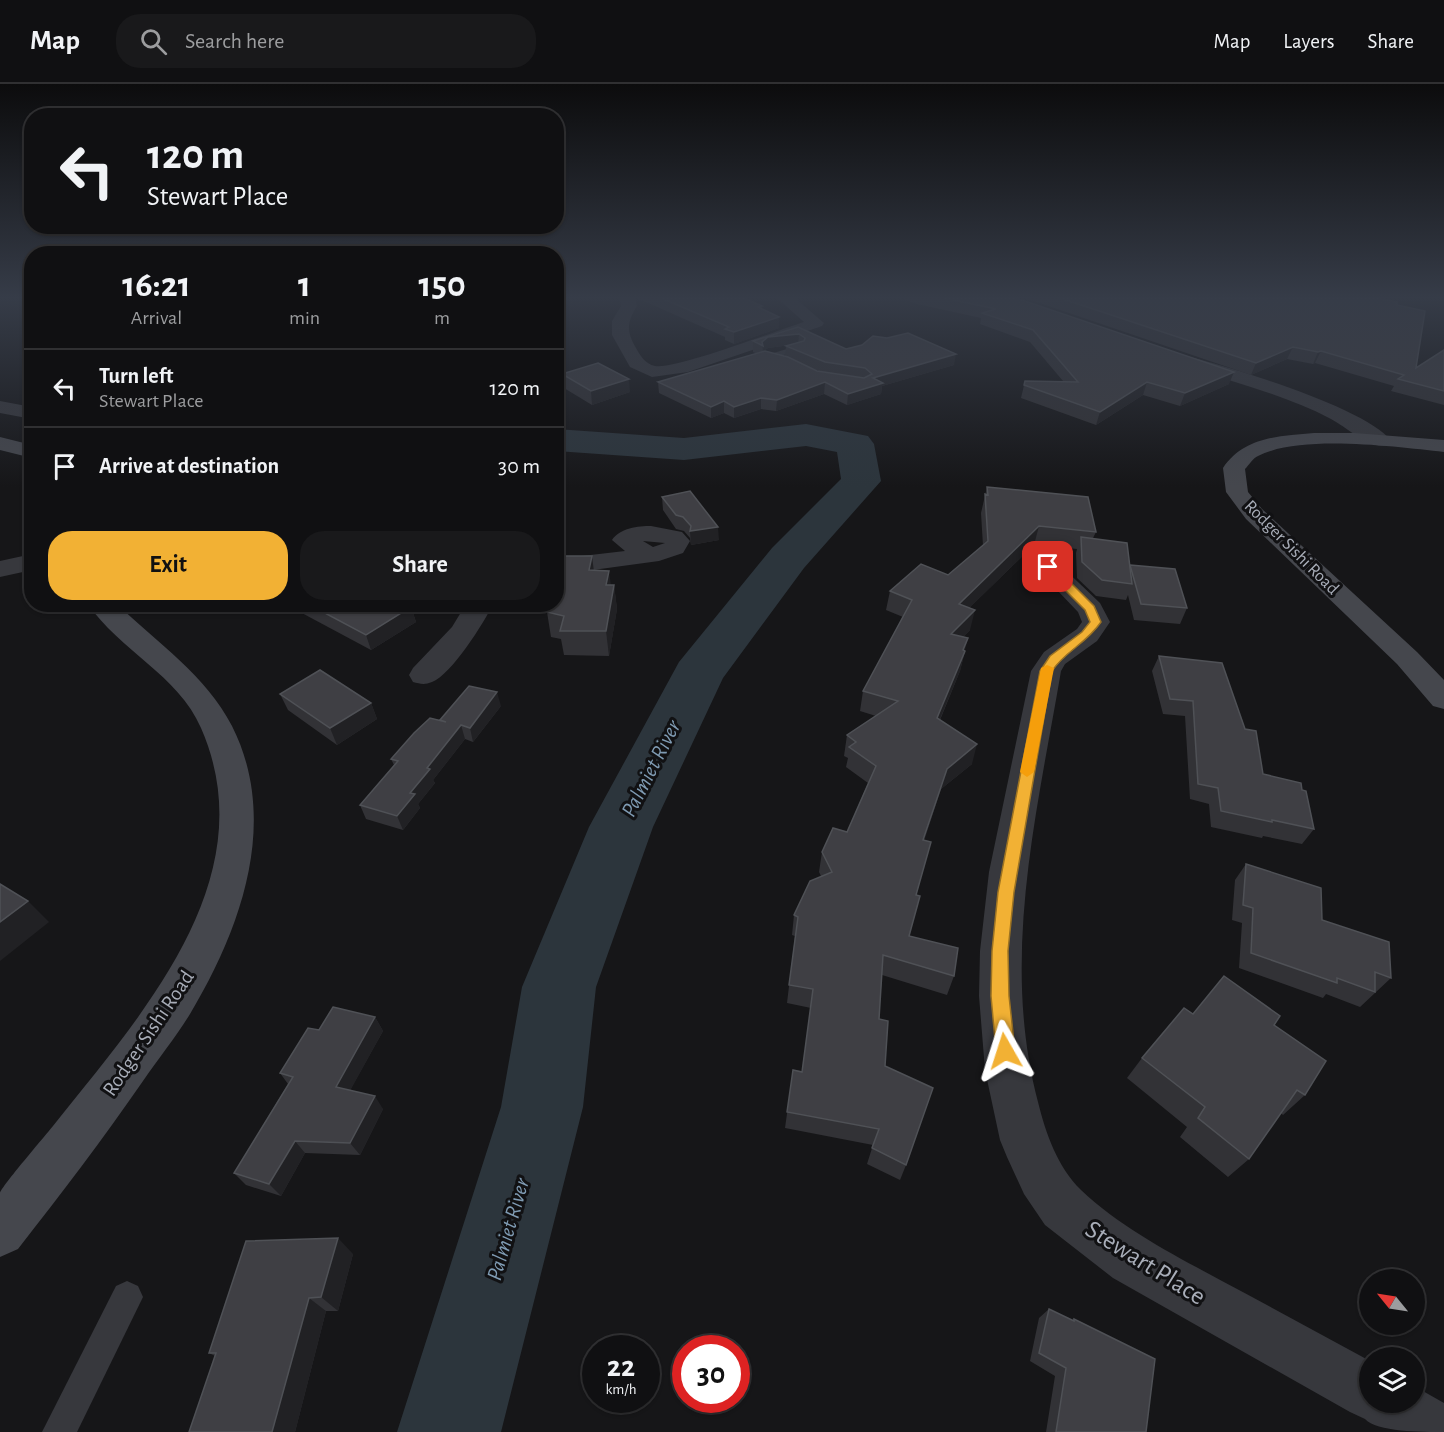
<!DOCTYPE html>
<style>
body{margin:0;font-family:"Alegreya Sans",sans-serif;background:#19191b;color:#f1f3f6;height:100vh;display:flex;flex-direction:column;font-size:22px;white-space:nowrap}
*{box-sizing:border-box;margin:0}
p{font-size:20px;color:#9c9d9f}
.icon{flex:none;width:33px;height:33px;fill:none;stroke:currentColor;stroke-width:2;stroke-linecap:round;stroke-linejoin:round}
.map{position:relative;flex:1;overflow:hidden}
.side{position:absolute;left:24px;top:162px;width:540px;height:366px;display:flex;flex-direction:column;background:#101012;border-radius:24px;box-shadow:0 2px 4px #0004,0 0 0 2px #303032}
.side>*{flex:none}
.hud{position:absolute;left:24px;top:24px;width:540px;height:126px;border-radius:24px;box-shadow:0 2px 4px #0004,0 0 0 2px #303032;background:#101012;color:#f1f3f6;overflow:hidden}
.needle{width:39px;rotate:300deg}
.controls{position:absolute;left:1359px;top:1185px;display:grid;gap:12px}
.controls a{display:grid;place-items:center;width:66px;height:66px;border-radius:50%;background:#101012;box-shadow:0 2px 4px #0004,0 0 0 2px #303032;font-size:30px}
.speed{position:absolute;left:582px;top:1251px;display:flex;gap:12px;font-size:30px;font-weight:700;text-align:center}
.speed>*{display:grid;place-content:center;width:78px;height:78px;border-radius:50%;background:#101012;box-shadow:0 2px 4px #0004,0 0 0 2px #303032;line-height:1}
.speed small{font-size:15px;font-weight:400}
.speed .limit{border:9px solid #d22;background:#fff;color:#111}
.pin{position:absolute;display:grid;place-items:center;width:51px;height:51px;color:#fff;margin:-26px;border-radius:12px;box-shadow:0 3px 9px #0006}
.me{position:absolute;width:66px;margin:-33px;rotate:354deg;stroke-linejoin:round;filter:drop-shadow(0 0 4px #0008)}
.turn{display:flex;align-items:center;gap:21px;height:126px;padding:0 24px;font-size:27px}
.turn .icon{width:78px;height:78px;stroke-width:2.5}
.turn b{display:block;font-size:42px;line-height:51px}
.eta{display:flex;justify-content:space-evenly;align-items:center;height:102px;text-align:center}
.eta b{font-size:36px;font-weight:700;line-height:42px}
.primary-button{display:flex;gap:12px;margin-top:auto;padding:12px 24px}
.primary-button a{flex:1;height:69px;border-radius:24px;background:#f2b134;color:#111;font-size:24px;font-weight:700;line-height:69px;text-align:center}
.primary-button a+a{background:#19191b;color:#f1f3f6}
ul{padding:0;list-style:none}
li{display:flex;align-items:center;gap:18px;height:78px;padding:0 24px;border-top:2px solid #303032}
li div{flex:1}
li b{display:block;font-size:22px}
li em{font-style:normal}
header{display:flex;align-items:center;gap:36px;box-sizing:border-box;height:84px;padding:0 30px;background:#101012;border-bottom:2px solid #303032}
header strong{font-size:28px}
nav{display:flex;gap:33px;margin-inline-start:auto;font-size:21px}
.search{width:420px;height:54px;background:#19191b;display:flex;align-items:center;gap:15px;box-sizing:border-box;padding:0 21px;border-radius:24px;color:#9c9d9f;font-size:22px}
.map>svg:first-child{display:block}
.lines{fill:none;stroke-linecap:round;stroke-linejoin:round}
.river{fill:#2c353c;fill-rule:evenodd}
.service{fill:#37383d;fill-rule:evenodd}
.minor{fill:#37383d;fill-rule:evenodd}
.secondary{fill:#45474d;fill-rule:evenodd}
.wall{fill:#323236;fill-rule:evenodd}
.shaded-wall{fill:#212124}
.building{fill:#3f3f44;stroke:#4f5156;stroke-width:1.5}
.route{fill:#f2b134;stroke:#9d7322;stroke-width:1.5}
.slow{fill:#f59e0b}
.labels{text-anchor:middle;stroke-width:6;stroke-linejoin:round;paint-order:stroke}
.far-street-label{font-size:18px;fill:#a8adb8;stroke:#111113}
.street-label{font-size:21px;fill:#a8adb8;stroke:#111113}
.water-label{font-size:22px;font-style:italic;fill:#7f9bb3;stroke:#111113}
.near-street-label{font-size:26px;fill:#a8adb8;stroke:#111113}
</style>
<header>
<strong>Map</strong>
<div class="search"><svg class="icon" aria-label="search" viewBox="0 0 24 24"><circle cx="10" cy="10" r="6"/><path d="M15 15l6 6"/></svg>Search here</div>
<nav><a>Map</a><a>Layers</a><a>Share</a></nav>
</header>
<div class="map">
<svg width="1444" height="1348" viewBox="0 0 1444 1348">
<rect width="100%" height="100%" fill="#161618"/>
<g class="lines">
<polygon class="river" points="806,340 868,352 874,360 881,397 804,484 723,594 653,743 596,903 583,1023 501,1348 397,1348 501,1023 522,903 589,743 679,578 772,464 841,395 837,368 806,362 684,376 556,367 556,345 684,354"/>
<g class="service">
<polygon points="797,262 802,265 801,267 775,273 770,270"/>
<polygon points="127,1197 138,1202 143,1213 77,1348 42,1348 116,1202"/>
</g>
<g class="minor">
<path d="M619 214H635L637 222C627 238 626 247 636 264 640 271 645 280 655 282 675 286 778 246 804 238L777 214H795L824 239 822 242 688 288 652 293 630 283 612 251V237L621 222Z"/>
<path d="M1190 273C1231 283 1369 325 1391 357L1388 361C1370 366 1348 344 1331 335 1285 311 1233 298 1184 282L1181 278 1184 274Z"/>
<polygon points="0,317 32,323 32,335 0,329"/>
<path d="M651 442 682 448 690 457 683 469 659 477 556 491V475L625 467 612 456C620 444 638 442 651 442ZM643 457 665 459 653 463Z"/>
<polygon points="32,470 32,486 0,493 0,477"/>
<path d="M1048 475 1057 478 1100 519 1110 538 1097 557 1065 580 1061 587C1037 729 1000 874 1038 1018 1046 1050 1057 1082 1081 1106 1121 1144 1174 1171 1222 1197 1271 1223 1320 1250 1370 1277V1318H1414V1302L1444 1319V1348C1423 1348 1376 1348 1365 1335L1350 1328 1113 1194 1045 1141 1024 1110 1007 1073 1000 1056 985 986 979 912 980 867 989 788 1031 587 1044 568 1077 545 1082 538 1078 528 1035 483 1039 478Z"/>
<path d="M466 520H493C484 539 451 591 432 598 425 601 420 600 413 598L409 591 413 584 452 543Z"/>
</g>
<g class="secondary">
<path d="M1314 349H1354L1444 356V368C1396 363 1301 350 1258 372 1253 374 1249 381 1245 385L1248 408 1262 425 1417 568 1444 596V625L1433 622 1397 580 1246 435 1226 408 1223 384C1244 353 1279 352 1314 349Z"/>
<polygon points="0,353 32,361 32,374 0,366"/>
<path d="M88 520H117C157 559 206 591 232 642 280 737 241 845 190 930 176 953 158 975 143 997 103 1055 61 1110 18 1165L0 1173C0 1154 0 1127 0 1109 2 1102 45 1052 53 1042 141 931 267 795 201 644 178 591 119 566 88 520Z"/>
</g>
</g>
<g class="wall">
<polygon points="637,214 744,214 762,222 762,225 779,233 779,244 734,260 725,256 725,253"/>
<polygon points="900,214 1016,214 1229,300 1180,322 1143,311 1096,341 1021,314 1025,297 1063,297 1030,258 980,240 981,234 917,220"/>
<polygon points="1025,214 1375,214 1397,221 1416,284 1444,266 1444,321 1391,307 1394,302 1315,279 1313,280 1287,275 1251,291"/>
<path d="M798 243 846 265 954 281 882 302 881 310 847 321 824 310 776 327 761 325 734 334 724 329 711 334 659 309 658 298 757 270 753 268V257ZM790 261 786 262 785 273 763 267 768 264ZM799 279 821 288 817 287Z"/>
<polygon points="562,290 630,308 592,321 564,304"/>
<polygon points="987,403 1096,448 1093,454 1187,524 1180,540 1134,536 1128,511 1126,516 1096,512 1077,494 1076,469 1077,465 1034,461 969,524 970,546 963,553 965,567 960,587 940,636 972,680 941,705 924,756 909,852 954,892 947,911 882,891 879,935 885,982 906,1081 900,1096 867,1080 873,1061 785,1044 793,986 802,987 811,924 787,919 795,852 792,851 794,831 821,792 819,788 822,768 847,748 868,699 846,683 848,674 844,672 847,651 876,632 860,627 863,607 903,533 886,526 890,507 948,491 983,462 981,429"/>
<polygon points="662,413 719,456 691,461 690,454 684,447 676,445 663,426"/>
<polygon points="594,486 611,501 614,501 617,525 609,572 564,571 561,555 551,553 547,528"/>
<polygon points="291,520 407,520 411,523 416,538 371,566 300,528"/>
<polygon points="1159,572 1245,645 1263,690 1314,745 1302,760 1263,752 1262,754 1211,743 1209,720 1190,715 1185,632 1163,630 1152,587"/>
<polygon points="280,610 371,619 377,635 337,661 288,626"/>
<polygon points="501,622 473,658 465,655 433,696 435,699 418,720 420,724 403,746 366,735 360,721 394,681 391,675"/>
<polygon points="1246,780 1322,836 1391,894 1360,923 1326,910 1323,914 1239,884 1242,839 1232,836 1235,796"/>
<polygon points="1193,930 1274,941 1305,1011 1283,1031 1281,1029 1249,1075 1228,1093 1180,1053 1187,1043 1127,994 1142,974"/>
<polygon points="375,933 383,947 350,1006 383,1025 360,1071 305,1069 281,1112 246,1101 234,1089 288,1000 280,989 319,946"/>
<polygon points="353,1170 338,1227 326,1227 295,1348 189,1348 215,1272 209,1269"/>
<polygon points="1049,1225 1072,1236 1074,1235 1146,1348 1046,1348 1055,1292 1030,1277 1039,1234"/>
</g>
<g class="shaded-wall">
<polygon points="779,233 779,244 734,260 734,248"/>
<polygon points="799,250 798,260 768,264 763,267 762,258 768,253"/>
<polygon points="1293,263 1287,275 1251,291 1256,279"/>
<polygon points="1321,267 1315,279 1313,280 1318,268"/>
<polygon points="956,270 954,281 882,302 881,310 847,321 848,310 873,294"/>
<polygon points="1234,288 1229,300 1180,322 1185,309"/>
<polygon points="629,295 630,308 592,321 591,307"/>
<polygon points="825,298 824,310 776,327 777,316"/>
<polygon points="1147,298 1143,311 1096,341 1100,328"/>
<polygon points="761,314 761,325 734,334 734,323"/>
<polygon points="724,317 724,329 711,334 711,323"/>
<polygon points="1039,442 1034,461 954,539 959,520"/>
<polygon points="718,443 719,456 691,461 690,447"/>
<polygon points="592,472 595,496 589,486"/>
<polygon points="609,487 612,510 606,501"/>
<polygon points="614,501 617,525 609,572 606,547"/>
<polygon points="411,523 416,538 371,566 366,551"/>
<polygon points="975,526 970,546 947,570 951,550"/>
<polygon points="968,554 960,587 932,654 937,634"/>
<polygon points="497,608 501,622 473,658 470,644"/>
<polygon points="371,619 377,635 337,661 330,644"/>
<polygon points="461,641 465,655 433,696 435,699 418,720 420,724 403,746 397,732 427,684"/>
<polygon points="977,660 972,680 941,705 918,776 923,756 947,685"/>
<polygon points="28,817 49,838 0,877 0,838"/>
<polygon points="375,933 383,947 345,1016 336,1003"/>
<polygon points="375,1012 383,1025 360,1071 350,1059"/>
<polygon points="295,1057 305,1069 281,1112 269,1100"/>
<polygon points="338,1154 353,1170 338,1227 321,1213"/>
<polygon points="309,1214 326,1227 295,1348 272,1348"/>
</g>
<g class="building">
<polygon points="661,214 744,214 762,222 758,223 779,233 734,248 725,245 729,243"/>
<polygon points="944,214 1016,214 1234,288 1185,309 1147,298 1100,328 1024,301 1025,297 1078,298 1033,246 982,229 996,225"/>
<polygon points="1060,214 1375,214 1397,218 1397,221 1425,227 1416,284 1444,266 1444,307 1398,295 1404,291 1321,267 1318,268 1293,263 1256,279"/>
<polygon points="798,243 846,265 862,261 873,252 887,254 908,249 956,270 873,294 883,299 848,310 825,298 777,316 761,314 734,323 724,317 711,323 658,298 765,267 788,273 817,287 864,294 872,290 865,284 825,278 786,262 804,257 805,254 799,250 768,253 762,258 763,262 753,257"/>
<polygon points="598,279 629,295 591,307 562,290"/>
<polygon points="987,403 1088,413 1096,448 1039,442 959,520 975,526 951,550 968,554 963,566 965,567 937,634 977,660 947,685 923,756 931,758 916,811 920,812 909,852 958,864 954,892 883,871 879,935 888,937 885,982 933,1004 906,1081 872,1064 879,1045 787,1028 793,986 802,988 813,905 789,901 798,833 794,831 810,797 832,788 822,768 833,744 847,748 876,682 849,663 856,658 847,651 898,617 863,607 912,516 890,507 921,480 948,491 988,457 985,410 988,411"/>
<polygon points="690,407 718,443 690,447 691,442 683,433 676,431 662,413"/>
<polygon points="1081,453 1127,459 1132,500 1102,496 1082,478"/>
<polygon points="561,472 592,472 589,486 609,487 606,501 614,501 606,547 560,547 564,532 547,528 549,520 556,520 556,490"/>
<polygon points="1130,481 1175,485 1187,524 1141,520"/>
<polygon points="308,520 407,520 411,523 366,551"/>
<polygon points="1159,572 1222,579 1245,645 1256,647 1263,690 1301,699 1302,706 1306,707 1314,745 1272,736 1272,738 1221,727 1218,704 1198,700 1193,617 1170,615"/>
<polygon points="320,586 371,619 330,644 280,610"/>
<polygon points="469,602 497,608 470,644 461,641 427,684 430,685 410,709 415,710 397,732 360,721 398,677 391,675 414,649 430,634 446,638 440,636"/>
<polygon points="1246,780 1321,804 1322,836 1389,858 1391,894 1375,888 1375,908 1337,894 1337,899 1251,869 1253,824 1243,821"/>
<polygon points="0,800 28,817 0,838"/>
<polygon points="1224,892 1280,932 1274,941 1326,977 1305,1011 1297,1006 1249,1075 1198,1034 1205,1023 1142,974 1184,924 1193,930"/>
<polygon points="333,923 375,933 336,1003 375,1012 350,1059 295,1057 269,1100 234,1089 293,993 280,989 308,944 319,946"/>
<polygon points="338,1154 321,1213 309,1214 272,1348 189,1348 216,1269 209,1269 246,1157"/>
<polygon points="1049,1225 1074,1237 1074,1235 1155,1275 1146,1348 1056,1348 1066,1284 1039,1269"/>
</g>
<linearGradient id="sky" x2="0" y2="1"><stop stop-color="#0c0c0d"/><stop offset="0.53" stop-color="#363c48"/><stop offset="1" stop-color="#363c48" stop-opacity="0"/></linearGradient>
<rect width="1444" height="403" fill="url(#sky)"/>
<path class="route" d="M1044 480H1052L1094 522 1101 538C1086 560 1065 567 1052 587L1014 808 1008 867 1009 912 1015 967 1012 973 1005 976 999 973 996 967 991 912 992 867 998 808 1040 587 1050 572 1082 548 1090 538 1085 526 1044 485Z"/>
<polygon class="slow" points="1047,581 1054,584 1034,688 1027,693 1020,688 1041,584"/>
<g class="labels">
<g class="far-street-label">
<text transform="translate(1292 463) rotate(45)" y="6">Rodger Sishi Road</text>
</g>
<g class="street-label">
<text transform="translate(148 949) rotate(-56)" y="7">Rodger Sishi Road</text>
</g>
<g class="water-label">
<text transform="translate(650 684) rotate(-63)" y="8">Palmiet River</text>
<text transform="translate(507 1145) rotate(-74)" y="8">Palmiet River</text>
</g>
<g class="near-street-label">
<text transform="translate(1146 1178) rotate(32)" y="9">Stewart Place</text>
</g>
</g>
</svg>
<div class="controls">
<a><svg class="needle" viewBox="-14 -14 28 28"><path d="M0-13l5 13h-10z" fill="#e53935"/><path d="M0 13l5-13h-10z" fill="#9c9d9f"/></svg></a>
<a><svg class="icon" aria-label="layers" viewBox="0 0 24 24"><path d="M12 4l9 5-9 5-9-5zM3 14l9 5 9-5"/></svg></a>
</div>
<div class="speed"><div>22<small>km/h</small></div><div class="limit">30</div></div>
<div class="pin" style="left:1048px;top:483px;background:#d93025"><svg class="icon" aria-label="arrive" viewBox="0 0 24 24"><path d="M6 21V4h12l-3 4 3 4H6"/></svg></div>
<svg class="me" style="left:1005px;top:967px" viewBox="-20 -20 40 40"><path d="M0-17L14 15 0 8-14 15z" fill="#f2b134" stroke="#fff" stroke-width="4"/></svg>
<div class="hud">
<div class="turn"><svg class="icon" aria-label="left" viewBox="0 0 24 24"><path d="M17 20v-9H6M10 6l-5 5 5 5"/></svg><div><b>120 m</b>Stewart Place</div></div>
</div>
<section class="side">
<div class="eta">
<div><b>16:21</b><p>Arrival</p></div>
<div><b>1</b><p>min</p></div>
<div><b>150</b><p>m</p></div>
</div>
<ul>
<li><svg class="icon" aria-label="left" viewBox="0 0 24 24"><path d="M17 20v-9H6M10 6l-5 5 5 5"/></svg><div><b>Turn left</b><p>Stewart Place</p></div><em>120 m</em></li>
<li><svg class="icon" aria-label="arrive" viewBox="0 0 24 24"><path d="M6 21V4h12l-3 4 3 4H6"/></svg><div><b>Arrive at destination</b></div><em>30 m</em></li>
</ul>
<div class="primary-button"><a>Exit</a><a>Share</a></div>
</section>
</div>
